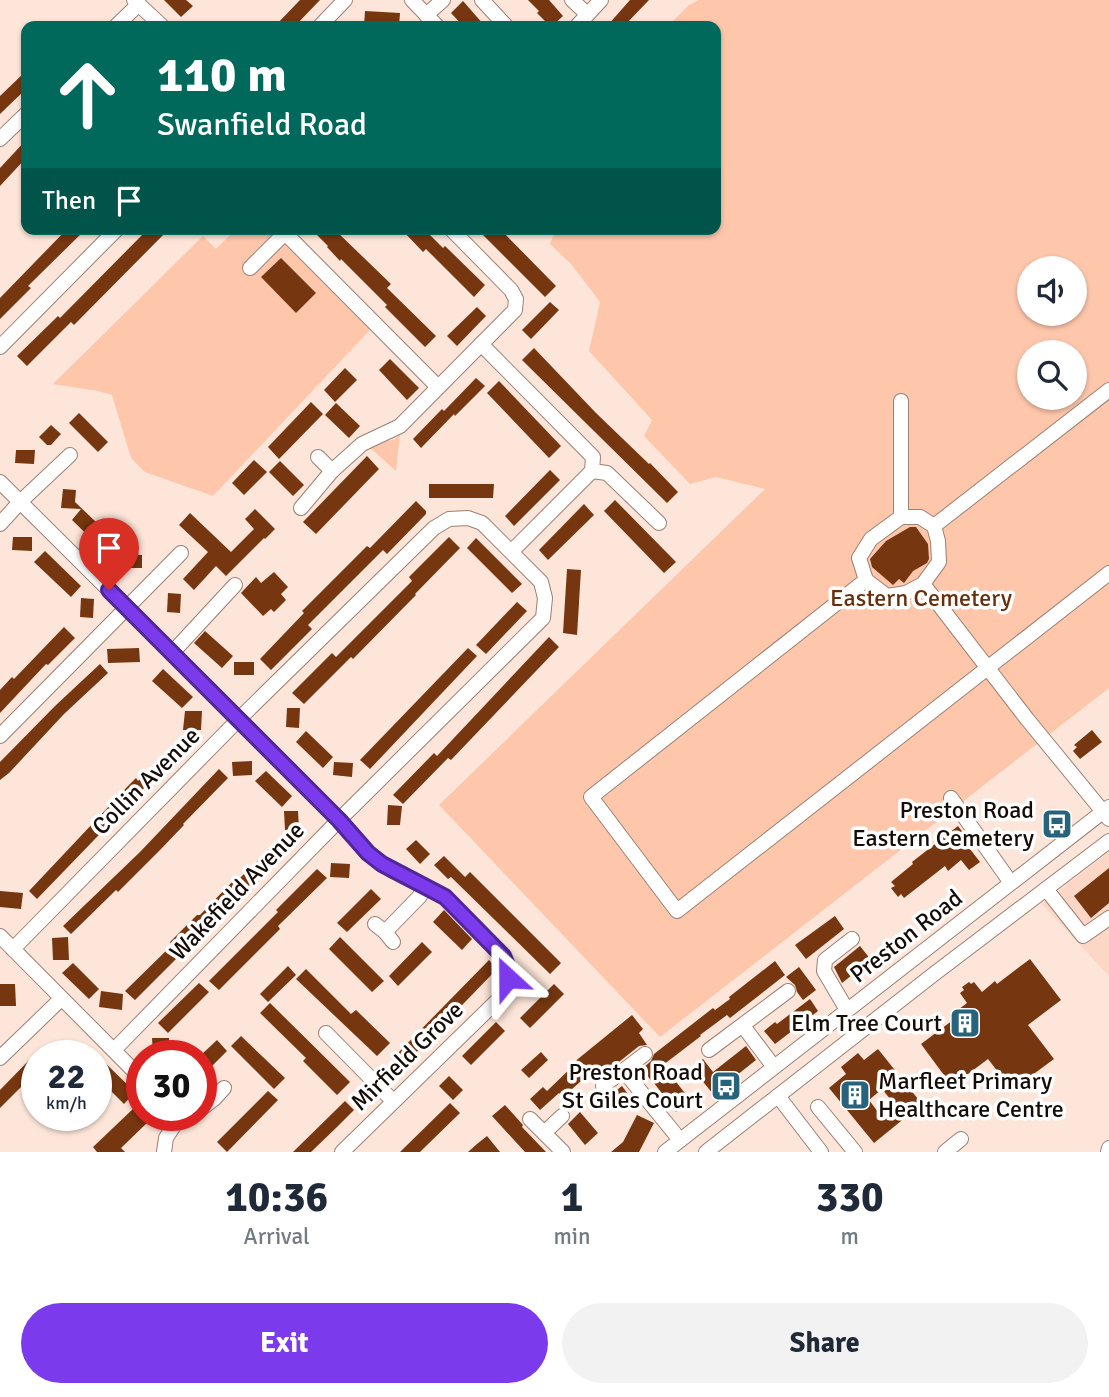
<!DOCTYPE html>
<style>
body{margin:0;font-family:Signika,sans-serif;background:#f2f2f3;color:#1f2937;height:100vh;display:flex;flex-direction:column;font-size:26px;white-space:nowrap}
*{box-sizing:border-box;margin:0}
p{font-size:23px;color:#747a83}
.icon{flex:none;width:38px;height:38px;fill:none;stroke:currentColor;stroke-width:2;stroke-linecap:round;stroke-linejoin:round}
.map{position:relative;height:1152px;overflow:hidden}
.details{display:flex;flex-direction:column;background:#fff;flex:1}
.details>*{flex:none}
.guide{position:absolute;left:21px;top:21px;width:700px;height:214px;border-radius:14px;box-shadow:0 2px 5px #0004;background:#00695c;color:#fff;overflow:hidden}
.buttons{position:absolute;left:1017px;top:256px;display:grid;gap:14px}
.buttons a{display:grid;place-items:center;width:70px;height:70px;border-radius:50%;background:#fff;box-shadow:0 2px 5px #0004;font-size:35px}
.speed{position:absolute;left:21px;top:1040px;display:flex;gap:14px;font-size:35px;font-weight:700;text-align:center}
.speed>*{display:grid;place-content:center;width:91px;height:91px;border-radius:50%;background:#fff;box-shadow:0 2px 5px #0004;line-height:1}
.speed small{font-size:18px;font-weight:400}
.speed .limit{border:10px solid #d22;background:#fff;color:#111}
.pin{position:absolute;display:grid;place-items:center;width:60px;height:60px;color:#fff;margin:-72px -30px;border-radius:50% 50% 50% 0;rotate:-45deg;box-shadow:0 0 7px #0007}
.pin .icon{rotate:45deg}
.me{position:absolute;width:77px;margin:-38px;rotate:336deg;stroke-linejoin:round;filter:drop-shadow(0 0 5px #0008)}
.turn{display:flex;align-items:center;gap:24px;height:147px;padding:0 21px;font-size:32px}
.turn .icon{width:91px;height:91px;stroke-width:2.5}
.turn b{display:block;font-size:49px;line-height:60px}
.then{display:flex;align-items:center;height:66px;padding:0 21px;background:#0003;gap:14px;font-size:26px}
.eta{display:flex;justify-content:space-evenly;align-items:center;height:119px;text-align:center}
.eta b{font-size:42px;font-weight:700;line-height:49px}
.cta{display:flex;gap:14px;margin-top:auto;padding:14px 21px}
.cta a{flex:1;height:80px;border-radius:42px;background:#7c3aed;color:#fff;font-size:28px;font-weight:700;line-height:80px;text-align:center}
.cta a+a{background:#f2f2f3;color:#1f2937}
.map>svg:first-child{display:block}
.built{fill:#fcd7c5}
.green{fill:#fec7ac;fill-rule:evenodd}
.building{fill:#753610;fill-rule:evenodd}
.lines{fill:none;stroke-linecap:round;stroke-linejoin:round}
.minor-casing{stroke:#9b8073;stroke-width:16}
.minor{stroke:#fff;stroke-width:14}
.route-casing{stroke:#51269a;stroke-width:18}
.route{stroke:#7c3aed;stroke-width:12}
.labels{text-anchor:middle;stroke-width:7;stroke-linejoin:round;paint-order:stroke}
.park-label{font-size:24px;fill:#682f0c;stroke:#fff}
.street-label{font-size:24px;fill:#150b07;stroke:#fff}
.poi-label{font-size:24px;fill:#150b07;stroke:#fff;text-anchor:end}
</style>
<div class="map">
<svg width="1109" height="1152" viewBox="0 0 1109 1152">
<rect width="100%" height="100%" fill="#fde5d9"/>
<polygon class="built" points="1109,852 1109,976 1042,904"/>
<g class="green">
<path d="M698 0H1109V688L660 1037 439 805 765 489 716 477 690 484 644 436 652 420 589 351 600 302 571 264 550 244 556 229H716V26H668L688 6ZM1029 268H1074V313H1029ZM1029 352H1074V397H1029Z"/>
<polygon points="236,229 272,229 371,329 213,496 145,472 131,458 112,395 98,391 53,384 203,236 216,249"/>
<polygon points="400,434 396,471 368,446 395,439"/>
</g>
<g class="building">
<polygon points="164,0 186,0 193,6 181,17"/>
<polygon points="300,0 320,0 295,26 275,26"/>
<polygon points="528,0 549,0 563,16 552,26 550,26 537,13 539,11"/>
<polygon points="630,0 649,0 624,26 607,26"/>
<polygon points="463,1 477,17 485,26 463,26 451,13"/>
<polygon points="365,11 400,13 399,26 364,26"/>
<polygon points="26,71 26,89 0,114 0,96"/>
<polygon points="26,140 26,158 0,186 0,168"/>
<polygon points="67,229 86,229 28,286 31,288 0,319 0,298"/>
<polygon points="148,229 169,229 74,325 71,322 27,366 17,356 58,316 60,318"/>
<polygon points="311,229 334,229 391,284 387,288 436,336 425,347 385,307 387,305 341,259 340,261 327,247 328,246"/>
<polygon points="401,229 424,229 443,248 445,246 485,285 474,297 426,249 423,252"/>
<polygon points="477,229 500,229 556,286 545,297"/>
<polygon points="281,258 316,293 296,313 261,277"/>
<polygon points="550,302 559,310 531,339 522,330"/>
<polygon points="477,307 486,316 457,346 447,336"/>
<polygon points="534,348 596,413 649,464 650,463 678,492 667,503 522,360"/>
<polygon points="390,359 419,388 407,400 379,370"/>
<polygon points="345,368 357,380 335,402 324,390"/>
<polygon points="476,378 485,386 455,416 454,414 421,448 413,439 442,409 444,411"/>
<polygon points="499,381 561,446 549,458 487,393"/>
<polygon points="311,402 323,414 279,459 268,447"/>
<polygon points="336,403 360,426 349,438 325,415"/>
<polygon points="79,413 108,442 98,452 69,423"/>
<polygon points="51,425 61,434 51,445 47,445 39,437"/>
<polygon points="16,450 35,450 34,464 15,463"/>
<polygon points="367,456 379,469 316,534 303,522"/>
<polygon points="254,460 267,472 244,495 232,483"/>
<polygon points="280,461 304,485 293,496 269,472"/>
<polygon points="550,470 560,480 514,526 505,516"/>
<polygon points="429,484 494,484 493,498 429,498"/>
<polygon points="63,489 76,490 75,502 119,544 108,555 72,520 81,509 61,508"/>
<polygon points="615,500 676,562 664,573 604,511"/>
<polygon points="416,501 426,511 426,514 387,554 383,550 308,625 312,629 271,670 260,659 304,613 302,611 367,546 370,548"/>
<polygon points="584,504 594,515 548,560 539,550"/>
<polygon points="255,509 275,529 265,539 264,538 226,576 216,566 194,590 183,579 208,552 179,525 190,513 231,552 254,529 245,519"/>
<polygon points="910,527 916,527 928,544 929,559 927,563 913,571 904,583 899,579 893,585 872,567 870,559 886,541"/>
<polygon points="13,537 32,537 32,551 12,550"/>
<polygon points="449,537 460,548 415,594 416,595 353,659 351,657 304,704 292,693 332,653 336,657 412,581 409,577"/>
<polygon points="476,538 522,584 512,593 467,548"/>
<polygon points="45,551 81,586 71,597 34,562"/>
<polygon points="123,554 142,555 142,568 122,568"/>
<polygon points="567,569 581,570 577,635 563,633"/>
<polygon points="274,572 288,587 281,594 286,600 274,612 271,609 263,616 241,593 256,577 261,583"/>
<polygon points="168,593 181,594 180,613 167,612"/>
<polygon points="81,598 94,599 93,618 80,617"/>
<polygon points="517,602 527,611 486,654 476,645"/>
<polygon points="64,627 75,638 48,665 46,664 0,713 0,690 12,677 14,679"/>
<polygon points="205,631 233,656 222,668 194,643"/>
<polygon points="549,637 559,647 451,760 448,758 403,804 393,795 434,753 437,756"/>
<polygon points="139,648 140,662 108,663 107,649"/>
<polygon points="468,648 477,656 370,769 360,760"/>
<rect x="234" y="662" width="20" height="13"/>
<polygon points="100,664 108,673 64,714 9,773 0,780 0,762 55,706"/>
<polygon points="163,669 193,697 182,708 152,681"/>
<polygon points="287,708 300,708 299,728 286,727"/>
<polygon points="185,711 202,711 201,730 183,730"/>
<polygon points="1092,730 1102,742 1080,759 1073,751 1077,747 1074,745"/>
<polygon points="306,731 333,757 323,768 296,742"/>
<polygon points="184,735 193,743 152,784 150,782 37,899 29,891 128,786 136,778 138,781"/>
<polygon points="252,761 252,775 233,776 232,762"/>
<polygon points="334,762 353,763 352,777 333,775"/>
<polygon points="219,769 228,778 183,824 184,825 161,849 118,892 116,890 71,934 63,926 140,852"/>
<polygon points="266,771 292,796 282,807 255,781"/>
<polygon points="388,805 402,806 400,825 387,825"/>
<polygon points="284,811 298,811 299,830 285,830"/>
<polygon points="958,826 973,846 970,849 980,862 969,870 961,860 948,871 945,866 904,898 901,894 898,897 891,888 895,886 891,882 913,864 912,862"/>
<polygon points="283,835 292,844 215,919 214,917 175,957 176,959 135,1000 125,991 172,945 170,942 197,915 200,915 234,880 236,882"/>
<polygon points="416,840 430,854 420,864 406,849"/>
<polygon points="444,856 465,877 470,872 561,963 550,974 451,877 448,879 434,865"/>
<polygon points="331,863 350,864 349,878 330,877"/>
<polygon points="1109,868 1109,903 1091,918 1074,896"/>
<polygon points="317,869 327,878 278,926 280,929 219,990 209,981 278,912 276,910"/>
<polygon points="371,889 381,899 347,932 337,923"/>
<polygon points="0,891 23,893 21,909 0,907"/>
<polygon points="444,910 472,939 462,950 433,922"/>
<polygon points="835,916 844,929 806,959 795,945"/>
<polygon points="68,937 69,960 53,960 52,938"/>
<polygon points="340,937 384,981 372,992 329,949"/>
<polygon points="422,942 432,952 398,986 389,976"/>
<polygon points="860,946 871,960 842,983 834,967"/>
<polygon points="1030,959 1061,1000 1028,1025 1054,1059 1012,1090 988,1059 952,1086 921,1044 957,1017 954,1013 967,1003 960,993 964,990 962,987 969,982 971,984 974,982 982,992 995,981 997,984"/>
<polygon points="489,960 497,969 407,1062 398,1053"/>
<polygon points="775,961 785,975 730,1018 727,1015 700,1035 701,1036 663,1065 691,1101 676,1112 654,1083 655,1081 653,1083 642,1069 651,1061 654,1054 713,1008 715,1010 730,999 729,997"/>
<polygon points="73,963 99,989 89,999 62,973"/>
<polygon points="288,966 296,975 268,1002 260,994"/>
<polygon points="799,967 816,990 803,1000 797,992 795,985 786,977"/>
<polygon points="306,969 351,1014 356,1010 390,1043 377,1056 296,979"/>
<polygon points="199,983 209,992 168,1033 158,1023"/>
<polygon points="0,984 15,984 16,1006 0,1006"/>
<polygon points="554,984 564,994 530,1028 520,1018"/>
<polygon points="101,991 123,994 122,1010 99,1007"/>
<polygon points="810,999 818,1011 775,1044 764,1031 775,1022 777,1024"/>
<polygon points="270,1003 350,1082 337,1095 303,1061 306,1058 260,1013"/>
<polygon points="632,1015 643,1029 639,1033 647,1045 639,1046 595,1081 589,1074 563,1097 559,1093 540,1110 530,1099 543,1087 547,1091 574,1065 573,1063"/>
<polygon points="496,1022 505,1031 471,1065 462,1056"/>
<polygon points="241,1036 285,1078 274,1089 231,1046"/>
<polygon points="152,1038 169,1038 169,1055 153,1055"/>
<polygon points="217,1040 227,1051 201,1077 201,1055"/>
<polygon points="72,1042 73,1055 50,1055 49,1044"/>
<polygon points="746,1046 756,1060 713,1094 692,1068 703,1059 713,1072"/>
<path d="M878 1049 922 1104 874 1143 829 1088 846 1074 841 1067 858 1053 864 1060ZM882 1089 895 1105 881 1116 869 1100Z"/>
<polygon points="37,1052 37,1071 0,1108 0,1090"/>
<polygon points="541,1052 548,1060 529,1078 521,1070"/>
<polygon points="96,1054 135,1092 124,1104 96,1076"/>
<polygon points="449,1076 463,1090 453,1100 439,1086"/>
<polygon points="622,1086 630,1097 630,1100 619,1109 609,1096"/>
<polygon points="268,1091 278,1100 227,1152 217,1142"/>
<polygon points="345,1101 354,1110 337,1127 311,1152 293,1152"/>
<polygon points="450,1103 460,1113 424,1148 420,1152 400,1152"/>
<polygon points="505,1105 523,1125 522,1127 546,1152 525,1152 492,1116"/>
<polygon points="135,1107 149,1121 121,1148 125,1152 97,1152 93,1147"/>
<polygon points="580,1112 598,1133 585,1145 568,1124"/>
<polygon points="637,1115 654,1123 639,1152 611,1152 623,1142"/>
<polygon points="487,1136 500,1152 468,1152 477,1144"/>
</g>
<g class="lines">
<g class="minor-casing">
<g id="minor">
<polyline points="134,0 162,26"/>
<polyline points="412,0 437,26"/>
<polyline points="482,0 506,26"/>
<polyline points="572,0 587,14"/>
<polyline points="426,15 443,0"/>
<polyline points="116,26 139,4"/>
<polyline points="320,26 345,0"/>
<polyline points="577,26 601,0"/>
<polyline points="0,139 26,114"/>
<polyline points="281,229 438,387"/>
<polyline points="250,268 285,233"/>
<polyline points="481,344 593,457 592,471 607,473 659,523"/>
<polyline points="0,347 117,229"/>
<polyline points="901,401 901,517"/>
<polyline points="318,457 332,471"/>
<path d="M0 482 239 719 339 820 368 854 391 870 445 897 503 956C510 973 508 978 503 995L342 1152"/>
<polyline points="301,508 332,471 362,444 400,426 515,310 516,299 511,290 451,229"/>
<polyline points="0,524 20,502 70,455"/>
<polyline points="934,526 1109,390"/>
<polyline points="512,551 592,471"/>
<polyline points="866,580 591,797 677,911 1109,573"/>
<polyline points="923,584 939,562 938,541 934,526 920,517 901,517 871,539 859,558 866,580 887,596 906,593 923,584 1027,719 1109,819"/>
<polyline points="172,653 235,585"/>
<polyline points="0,736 181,553"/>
<polyline points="951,798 1011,883"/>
<polyline points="1046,889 1083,936 1109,918"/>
<polyline points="375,924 385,932 393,942"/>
<polyline points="385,932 420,896 425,886"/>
<polyline points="0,936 142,1079"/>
<polyline points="13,949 239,719 434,528 449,519 468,518 482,523 541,582 545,598 543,618 339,820 114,1050"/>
<polyline points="847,1010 824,971 825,960 852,939"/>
<polyline points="743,1026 774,1067"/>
<polyline points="326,1033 393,1101"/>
<polyline points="709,1050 788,991"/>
<polyline points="0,1058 61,999"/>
<polyline points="624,1071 680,1140"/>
<polyline points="603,1086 645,1054"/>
<polyline points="778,1096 821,1152"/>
<polyline points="818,1107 855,1152"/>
<polyline points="201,1109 214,1099 224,1088"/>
<polyline points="530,1119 563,1152"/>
<polyline points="544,1133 562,1116"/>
<polyline points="164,1152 166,1138 173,1127 176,1117 175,1115"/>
<polyline points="665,1152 1109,807"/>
<polyline points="706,1152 934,974 1109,841"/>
<polyline points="945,1152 961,1139"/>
<polyline points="1108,1152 1109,1148"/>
</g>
</g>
<use href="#minor" class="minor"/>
</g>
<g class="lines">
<g class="route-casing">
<polyline id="route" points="109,590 339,820 368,853 382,864 445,897 503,956 508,968 508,978"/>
</g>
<use href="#route" class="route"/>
</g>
<defs>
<g id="bus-square" transform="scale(1.575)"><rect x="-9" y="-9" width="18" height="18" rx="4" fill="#27637a" stroke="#fff"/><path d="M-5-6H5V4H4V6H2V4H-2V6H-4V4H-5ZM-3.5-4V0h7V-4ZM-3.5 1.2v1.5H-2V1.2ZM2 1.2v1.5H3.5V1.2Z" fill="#fff"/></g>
<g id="building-square" transform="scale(1.575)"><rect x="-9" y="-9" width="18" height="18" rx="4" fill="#27637a" stroke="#fff"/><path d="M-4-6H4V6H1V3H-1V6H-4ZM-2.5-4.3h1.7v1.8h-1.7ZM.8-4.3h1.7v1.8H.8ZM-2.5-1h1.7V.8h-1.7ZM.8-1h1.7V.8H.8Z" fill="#fff"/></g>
</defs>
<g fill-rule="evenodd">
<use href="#bus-square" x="1057" y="824"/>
<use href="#building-square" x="965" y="1023"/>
<use href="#bus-square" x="726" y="1086"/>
<use href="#building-square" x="855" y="1095"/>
</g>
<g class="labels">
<g class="park-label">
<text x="921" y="606">Eastern Cemetery</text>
</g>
<g class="street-label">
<text transform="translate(146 781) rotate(-45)" y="8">Collin Avenue</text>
<text transform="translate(237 891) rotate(-46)" y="8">Wakefield Avenue</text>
<text transform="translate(906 936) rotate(-38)" y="8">Preston Road</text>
<text transform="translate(407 1056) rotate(-44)" y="8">Mirfield Grove</text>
</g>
<g class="poi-label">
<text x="1034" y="818">Preston Road<tspan x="1034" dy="28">Eastern Cemetery</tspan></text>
<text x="942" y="1031">Elm Tree Court</text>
<text x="703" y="1080">Preston Road<tspan x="703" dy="28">St Giles Court</tspan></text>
<text x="878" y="1089" text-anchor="start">Marfleet Primary<tspan x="878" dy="28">Healthcare Centre</tspan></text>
</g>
</g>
</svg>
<div class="buttons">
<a><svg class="icon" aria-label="sound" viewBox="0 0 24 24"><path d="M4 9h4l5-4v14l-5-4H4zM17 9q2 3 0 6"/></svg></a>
<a><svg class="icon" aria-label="search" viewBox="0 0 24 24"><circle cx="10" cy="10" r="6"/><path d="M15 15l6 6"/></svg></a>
</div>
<div class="speed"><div>22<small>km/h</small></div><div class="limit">30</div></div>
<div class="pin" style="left:109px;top:590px;background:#d93025"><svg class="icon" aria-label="arrive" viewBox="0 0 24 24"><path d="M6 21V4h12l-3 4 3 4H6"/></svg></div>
<svg class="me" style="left:508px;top:978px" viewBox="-20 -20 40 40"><path d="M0-17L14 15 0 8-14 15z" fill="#7c3aed" stroke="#fff" stroke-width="4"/></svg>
<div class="guide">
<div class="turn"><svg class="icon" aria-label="ahead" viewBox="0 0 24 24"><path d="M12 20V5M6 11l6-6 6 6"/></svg><div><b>110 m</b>Swanfield Road</div></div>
<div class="then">Then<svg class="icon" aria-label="arrive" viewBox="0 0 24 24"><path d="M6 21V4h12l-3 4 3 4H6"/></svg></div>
</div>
</div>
<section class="details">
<div class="eta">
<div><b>10:36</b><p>Arrival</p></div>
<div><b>1</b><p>min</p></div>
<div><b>330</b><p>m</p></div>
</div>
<div class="cta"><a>Exit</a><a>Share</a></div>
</section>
